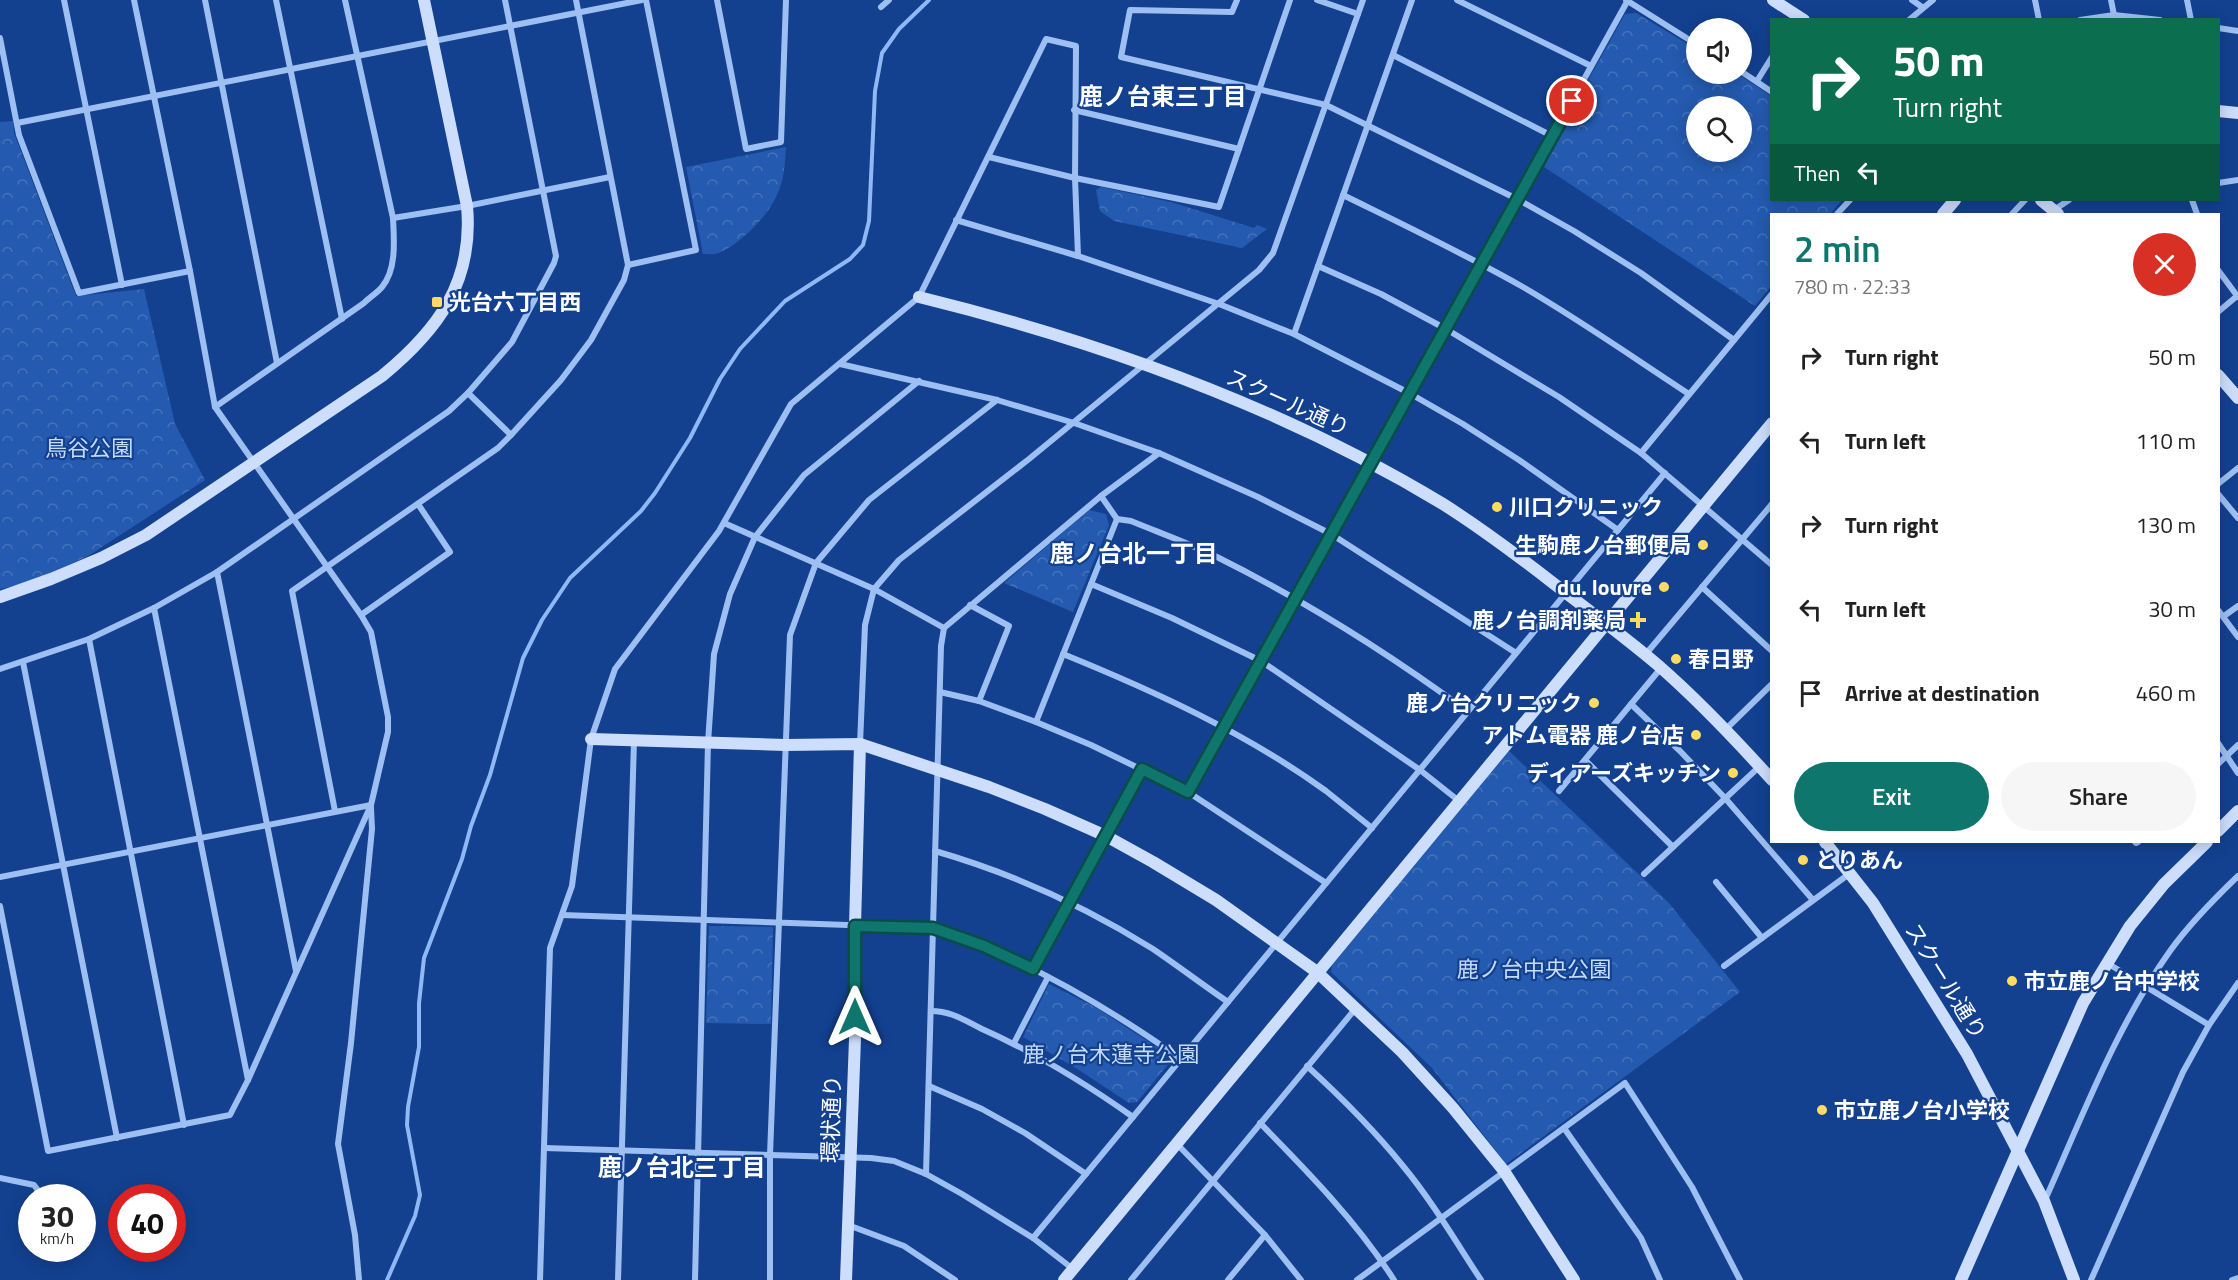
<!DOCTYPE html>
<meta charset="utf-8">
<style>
body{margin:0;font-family:"Titillium Web","Noto Sans JP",sans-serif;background:#f6f6f6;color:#222;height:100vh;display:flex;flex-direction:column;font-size:22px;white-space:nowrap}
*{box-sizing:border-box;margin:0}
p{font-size:20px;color:#767676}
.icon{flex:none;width:33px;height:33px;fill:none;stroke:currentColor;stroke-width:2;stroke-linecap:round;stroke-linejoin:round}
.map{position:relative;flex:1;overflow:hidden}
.drawer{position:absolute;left:1770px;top:213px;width:450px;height:630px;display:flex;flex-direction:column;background:#fff;border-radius:0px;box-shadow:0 3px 15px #0003}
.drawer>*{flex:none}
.guide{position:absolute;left:1770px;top:18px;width:450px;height:183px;border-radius:0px;box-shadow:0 3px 15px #0003;background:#0b6e4f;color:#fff;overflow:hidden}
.controls{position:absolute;left:1686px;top:18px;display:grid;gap:12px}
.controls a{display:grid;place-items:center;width:66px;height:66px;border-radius:50%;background:#fff;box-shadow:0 3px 15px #0003;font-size:30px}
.speed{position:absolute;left:18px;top:1184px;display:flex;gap:12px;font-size:30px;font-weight:700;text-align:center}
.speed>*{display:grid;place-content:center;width:78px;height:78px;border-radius:50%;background:#fff;box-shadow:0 3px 15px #0003;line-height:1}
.speed small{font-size:15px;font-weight:400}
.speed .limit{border:9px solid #d22;background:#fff;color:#111}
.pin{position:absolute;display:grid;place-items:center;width:51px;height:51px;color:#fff;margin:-26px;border:3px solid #fff;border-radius:50%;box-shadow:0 2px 6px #0007}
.me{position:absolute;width:66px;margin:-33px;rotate:0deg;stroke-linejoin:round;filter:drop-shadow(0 0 4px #0008)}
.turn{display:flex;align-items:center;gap:21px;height:126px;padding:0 24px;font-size:27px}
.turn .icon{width:78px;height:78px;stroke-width:2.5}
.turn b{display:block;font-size:42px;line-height:51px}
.then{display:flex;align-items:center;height:57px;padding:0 24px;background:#0003;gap:12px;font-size:22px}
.round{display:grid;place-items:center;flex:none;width:63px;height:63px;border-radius:32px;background:#f6f6f6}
.headline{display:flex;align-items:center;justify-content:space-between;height:102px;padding:0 24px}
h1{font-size:36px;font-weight:600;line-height:45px;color:#0f766e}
.action{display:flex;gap:12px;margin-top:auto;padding:12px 24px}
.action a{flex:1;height:69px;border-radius:36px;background:#0f766e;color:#fff;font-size:24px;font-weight:600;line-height:69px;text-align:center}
.action a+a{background:#f6f6f6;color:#222}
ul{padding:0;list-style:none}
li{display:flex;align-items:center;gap:18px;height:84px;padding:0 24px}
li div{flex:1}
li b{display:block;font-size:22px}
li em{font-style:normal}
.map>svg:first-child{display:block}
.park{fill:url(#park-crowns);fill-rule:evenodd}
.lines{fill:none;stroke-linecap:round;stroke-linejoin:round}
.stream{stroke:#90b8f5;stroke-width:4}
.street{stroke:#9ebff2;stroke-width:6}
.secondary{stroke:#cddefc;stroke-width:12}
.route-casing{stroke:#0a4d48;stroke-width:15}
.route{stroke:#0f766e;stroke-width:10}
.poi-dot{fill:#ffdb5f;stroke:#134190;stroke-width:2}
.labels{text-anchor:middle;stroke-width:4.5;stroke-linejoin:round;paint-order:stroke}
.poi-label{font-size:22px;font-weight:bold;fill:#fff;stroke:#134190;text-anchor:start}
.street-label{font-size:22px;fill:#fff;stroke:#134190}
.park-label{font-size:22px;fill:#c5dbfc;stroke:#134190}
.neighbourhood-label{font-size:24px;font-weight:bold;fill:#fff;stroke:#134190}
</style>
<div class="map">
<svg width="2238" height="1280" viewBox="0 0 2238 1280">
<defs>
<pattern id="park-crowns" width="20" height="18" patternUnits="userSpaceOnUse" patternTransform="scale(1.5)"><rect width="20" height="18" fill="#245aaf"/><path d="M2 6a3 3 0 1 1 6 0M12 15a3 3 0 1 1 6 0" fill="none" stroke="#4573bb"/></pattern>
</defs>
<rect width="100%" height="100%" fill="#134190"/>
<g class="park">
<path d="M1636 13 1696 49V74H1738L1771 96 1772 200H1842L1830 214H1772L1771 286 1755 306 1541 165 1625 14ZM1696 106H1742V152H1696Z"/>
<polygon points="13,121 14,133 76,296 144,289 175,424 205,480 88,556 28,583 0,589 0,122"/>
<path d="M786 147C785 164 784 182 776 197 766 218 742 242 721 252 716 255 709 254 703 254L686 167Z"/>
<polygon points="1101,187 1171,202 1254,228 1257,225 1267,229 1242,248 1114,221 1100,211 1096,190"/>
<polygon points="1089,510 1106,514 1109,525 1073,612 1004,583"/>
<polygon points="1509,751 1669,903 1740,992 1506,1164 1432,1068 1331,972 1332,965"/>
<polygon points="709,926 773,927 771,1024 706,1023"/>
<polygon points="1049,984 1095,1007 1169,1055 1171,1061 1137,1102 1129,1103 1079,1070 1023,1037"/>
</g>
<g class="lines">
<polyline class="stream" points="387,1280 415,1216 420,1195 407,1125 408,1107 419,1047 419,1003 424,958 462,859 471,826 490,775 523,658 542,620 570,578 641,511 655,493 690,438 720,379 740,349 785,301 850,259 863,245 869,221 875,91 882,53 899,29 929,0"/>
<g class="street">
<polyline points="64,0 122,285"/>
<polyline points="205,0 277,363"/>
<polyline points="276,0 342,319"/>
<polyline points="717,0 746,149 781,142 786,0"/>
<polyline points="1237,0 1232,12 1130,10 1121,57 1326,105 1517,199 1574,231 1641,273 1734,340"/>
<polyline points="1317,0 1358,14"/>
<polyline points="1457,0 1591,66"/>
<polyline points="1626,0 1696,44"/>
<polyline points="1912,0 1922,7"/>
<polyline points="2035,0 2039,20"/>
<polyline points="2111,0 2114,15"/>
<polyline points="2187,0 2191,20"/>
<polyline points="881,7 889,0"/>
<polyline points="1909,20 1933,0"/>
<polyline points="2080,20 2114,15 2160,20"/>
<polyline points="2218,28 2238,31"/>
<polyline points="0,38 19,135 79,293 190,271"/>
<polyline points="1393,55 1552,136"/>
<polyline points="1742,72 1772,92"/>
<polyline points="1757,81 1772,57"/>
<polyline points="1074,110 1239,149"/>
<polyline points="17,123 642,0"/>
<polyline points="989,157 1075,178 1219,207 1290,0"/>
<polyline points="2218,183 2238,180"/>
<path d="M1343 195C1404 225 1465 254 1523 287 1580 320 1634 358 1689 394"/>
<polyline points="2192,200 2197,214"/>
<polyline points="2054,210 2069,200"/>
<polyline points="1837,214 1850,200"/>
<polyline points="2012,214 2025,200"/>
<polyline points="393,218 467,206 610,177"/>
<polyline points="956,220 1078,256 1219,304 1294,334 1409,393 1463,424 1519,460 1618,530"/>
<polyline points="628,265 696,250 646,0"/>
<polyline points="1318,266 1381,294 1446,329 1559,397 1641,453 1772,565"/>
<polyline points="2218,270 2238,297"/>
<polyline points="2218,312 2237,296"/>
<polyline points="1294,334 1412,0"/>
<polyline points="840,364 997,400 1074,423 1159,453 1258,497 1331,534 1516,653"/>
<polyline points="468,393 511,435"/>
<path d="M215 407 364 303C370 297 377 293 382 287 397 269 394 239 393 218L345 0"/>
<polyline points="1641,453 1772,294"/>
<polyline points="2218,484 2238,468"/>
<polyline points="2218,494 2238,518"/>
<path d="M1101 496 1117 519 1131 521C1160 533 1191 544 1219 558 1307 602 1388 653 1467 711"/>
<polyline points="724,523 874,589 944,628"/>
<polyline points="217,572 296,971"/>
<polyline points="1091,584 1172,618 1261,661 1420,770 1459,801"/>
<polyline points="1702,587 1772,651"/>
<polyline points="970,605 1009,626 979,701"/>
<polyline points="154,608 248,1080"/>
<polyline points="2218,610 2238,637"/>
<polyline points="361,615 450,552 418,504"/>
<polyline points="2224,616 2238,606"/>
<polyline points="89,639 184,1125"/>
<path d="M1063 654C1154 691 1246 733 1326 791 1341 803 1357 816 1372 828"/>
<polyline points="1645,655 1772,504"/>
<polyline points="23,662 117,1138"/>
<polyline points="0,669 89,639 154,608 217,572 449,411 468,393 512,342 554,263 556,256 505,0"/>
<polyline points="940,692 979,701 1036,722 1091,745 1188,792 1326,883"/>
<polyline points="1631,704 1680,751 1725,798 1813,900"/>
<polyline points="1036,722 1117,519"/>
<polyline points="1726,729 1772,684"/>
<polyline points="2218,743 2238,773"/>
<polyline points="860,744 865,625 874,589 899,560 1029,459 1259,270 1273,253 1363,0"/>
<polyline points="1585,760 1673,847"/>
<polyline points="2218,764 2238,745"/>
<polyline points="1559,791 1661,668"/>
<polyline points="1188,792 1628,0"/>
<polyline points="335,811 292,591 498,448 511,435 561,380 591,340 624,280 628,265 576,0"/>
<polyline points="2135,842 2136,843 2138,842"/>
<path d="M935 851C1011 873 1086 907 1153 949 1178 966 1203 985 1228 1002"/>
<polyline points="1644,874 1760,766"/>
<polyline points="0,877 371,805"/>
<polyline points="1716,882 1762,938"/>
<polyline points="0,906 48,1151 230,1115 248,1080 371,805 388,732 388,717 371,632 361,615 215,407 190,271 134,0"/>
<path d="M562 915 933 928C951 934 968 940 985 947 1055 976 1120 1016 1181 1059"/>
<polyline points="2107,963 2209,1025"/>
<polyline points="1724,966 1849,874"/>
<polyline points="1033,969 1142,769"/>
<path d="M931 1011C951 1011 964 1020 982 1029 1036 1053 1085 1083 1133 1117"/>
<polyline points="1014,1043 1048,977"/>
<path d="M1307 1066C1341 1097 1374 1130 1403 1166 1432 1201 1456 1242 1481 1280"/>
<polyline points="929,1086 982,1109 1025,1133 1086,1174"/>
<path d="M1260 1123C1308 1172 1357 1222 1394 1280"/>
<polyline points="1564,1128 1641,1238 1660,1280"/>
<polyline points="1177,1144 1265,1235 1301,1280"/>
<polyline points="544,1148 871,1158 894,1161 926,1174 962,1194 1033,1238 1073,1269"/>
<polyline points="926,1174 941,646 944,628 1101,496 1159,453"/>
<polyline points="0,1178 34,1185 43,1197"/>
<path d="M2045 1200C2083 1115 2116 1027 2170 951 2190 923 2214 899 2238 876"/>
<polyline points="848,1225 904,1246 955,1280"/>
<polyline points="1033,1238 1665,473"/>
<polyline points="359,1280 355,1235 338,1144 351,1043 372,829 371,808"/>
<polyline points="540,1280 550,948 572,886 591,739 615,669 719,531 791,404 919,297 1046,39 1076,46 1075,178 1078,256"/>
<polyline points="618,1280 634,741"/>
<polyline points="695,1280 708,743 714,654 730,594 755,537 804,475 919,381"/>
<polyline points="770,1280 770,1155 790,635 816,563 869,500 997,400"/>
<polyline points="1131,1280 1356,1008"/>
<polyline points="1228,1280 1265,1235"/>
<polyline points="1357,1280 1625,1083 1692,1187 1740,1280"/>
<polyline points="2091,1280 2183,1072 2209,1025 2238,983"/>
<polyline points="2232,1280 2238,1278"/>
</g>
<g class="secondary">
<polyline points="1773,0 1804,20"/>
<polyline points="2218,111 2238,113"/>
<polyline points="2041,200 2058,214"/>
<polyline points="1943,214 1955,200"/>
<path d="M919 297C1102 342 1281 406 1443 504 1481 528 1517 555 1553 583 1588 610 1625 637 1659 666 1699 701 1736 740 1772 780"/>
<polyline points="2218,375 2238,398"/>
<path d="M0 597 51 579 101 558 146 535 382 376C438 330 474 282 467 206L424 0"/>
<polyline points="591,739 785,745 860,744 989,787 1045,809 1106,836 1153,862 1216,900 1317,972 1402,1052 1453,1108 1504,1171 1574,1280"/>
<polyline points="2218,831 2238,811"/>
<polyline points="1825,842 1873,903 1967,1054 2044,1201 2074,1280"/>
<polyline points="846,1280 855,1039 855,926 860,744"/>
<polyline points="1064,1280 1772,423"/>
<polyline points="1961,1280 2083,1003 2130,926 2164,884 2207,842"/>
</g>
</g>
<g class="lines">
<g class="route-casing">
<polyline id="route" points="855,1017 855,926 933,928 984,946 1033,969 1142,769 1188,792 1572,101"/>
</g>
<use href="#route" class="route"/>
</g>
<g class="poi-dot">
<rect x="431" y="296" width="12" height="12" rx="3"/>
<circle cx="1497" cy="507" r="6"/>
<circle cx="1703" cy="545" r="6"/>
<circle cx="1664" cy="587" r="6"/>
<path d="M1635 611h6v6h6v6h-6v6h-6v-6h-6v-6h6z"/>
<circle cx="1676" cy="659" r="6"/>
<circle cx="1594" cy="703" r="6"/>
<circle cx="1696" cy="735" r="6"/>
<circle cx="1733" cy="773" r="6"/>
<circle cx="1803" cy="860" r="6"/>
<circle cx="2012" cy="981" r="6"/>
<circle cx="1822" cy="1110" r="6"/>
</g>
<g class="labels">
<g class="poi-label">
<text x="449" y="310">光台六丁目西</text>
<text x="1509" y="515">川口クリニック</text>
<text x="1691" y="553" text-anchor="end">生駒鹿ノ台郵便局</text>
<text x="1652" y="595" text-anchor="end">du. louvre</text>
<text x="1626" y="628" text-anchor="end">鹿ノ台調剤薬局</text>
<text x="1688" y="667">春日野</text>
<text x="1582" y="711" text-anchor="end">鹿ノ台クリニック</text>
<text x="1684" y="743" text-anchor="end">アトム電器 鹿ノ台店</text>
<text x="1721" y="781" text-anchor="end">ディアーズキッチン</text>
<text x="1815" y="868">とりあん</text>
<text x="2024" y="989">市立鹿ノ台中学校</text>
<text x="1834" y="1118">市立鹿ノ台小学校</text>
</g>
<g class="street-label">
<text transform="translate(1288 402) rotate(24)" y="8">スクール通り</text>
<text transform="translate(1946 981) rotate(58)" y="8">スクール通り</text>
<text transform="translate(831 1119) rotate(-88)" y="8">環状通り</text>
</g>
<g class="park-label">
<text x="89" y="456">鳥谷公園</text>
<text x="1534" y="977">鹿ノ台中央公園</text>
<text x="1111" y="1062">鹿ノ台木蓮寺公園</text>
</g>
<g class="neighbourhood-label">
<text x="1163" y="105">鹿ノ台東三丁目</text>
<text x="1134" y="562">鹿ノ台北一丁目</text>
<text x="682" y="1176">鹿ノ台北三丁目</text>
</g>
</g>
</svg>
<div class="controls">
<a><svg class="icon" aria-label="sound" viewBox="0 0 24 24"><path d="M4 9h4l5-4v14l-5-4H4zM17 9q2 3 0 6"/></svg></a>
<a><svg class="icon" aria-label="search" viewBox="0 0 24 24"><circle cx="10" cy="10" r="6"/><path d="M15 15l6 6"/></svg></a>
</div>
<div class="speed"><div>30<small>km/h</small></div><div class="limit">40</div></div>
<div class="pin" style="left:1572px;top:101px;background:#d93025"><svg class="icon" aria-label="arrive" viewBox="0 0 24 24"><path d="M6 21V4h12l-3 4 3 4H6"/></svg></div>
<svg class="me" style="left:855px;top:1017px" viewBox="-20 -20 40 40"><path d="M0-17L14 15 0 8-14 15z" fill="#0f766e" stroke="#fff" stroke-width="4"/></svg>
<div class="guide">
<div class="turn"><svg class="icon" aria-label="right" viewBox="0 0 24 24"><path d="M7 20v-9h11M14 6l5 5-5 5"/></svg><div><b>50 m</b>Turn right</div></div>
<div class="then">Then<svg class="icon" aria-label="left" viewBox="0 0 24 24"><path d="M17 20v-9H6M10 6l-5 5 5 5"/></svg></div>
</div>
<section class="drawer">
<div class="headline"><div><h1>2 min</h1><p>780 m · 22:33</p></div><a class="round" style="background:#d93025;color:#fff"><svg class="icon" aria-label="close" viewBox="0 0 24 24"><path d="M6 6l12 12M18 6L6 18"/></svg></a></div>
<ul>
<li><svg class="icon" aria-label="right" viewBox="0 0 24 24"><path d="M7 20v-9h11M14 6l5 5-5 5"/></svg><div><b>Turn right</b></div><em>50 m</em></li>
<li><svg class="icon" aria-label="left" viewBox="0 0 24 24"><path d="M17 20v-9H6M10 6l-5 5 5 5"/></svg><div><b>Turn left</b></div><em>110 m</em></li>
<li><svg class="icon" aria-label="right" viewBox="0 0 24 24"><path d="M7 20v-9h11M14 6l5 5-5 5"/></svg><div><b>Turn right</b></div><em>130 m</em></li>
<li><svg class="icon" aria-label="left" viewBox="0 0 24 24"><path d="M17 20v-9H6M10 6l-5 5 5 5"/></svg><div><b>Turn left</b></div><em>30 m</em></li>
<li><svg class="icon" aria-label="arrive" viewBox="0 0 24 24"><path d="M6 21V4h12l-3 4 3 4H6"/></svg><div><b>Arrive at destination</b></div><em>460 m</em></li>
</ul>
<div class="action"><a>Exit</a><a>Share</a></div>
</section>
</div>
